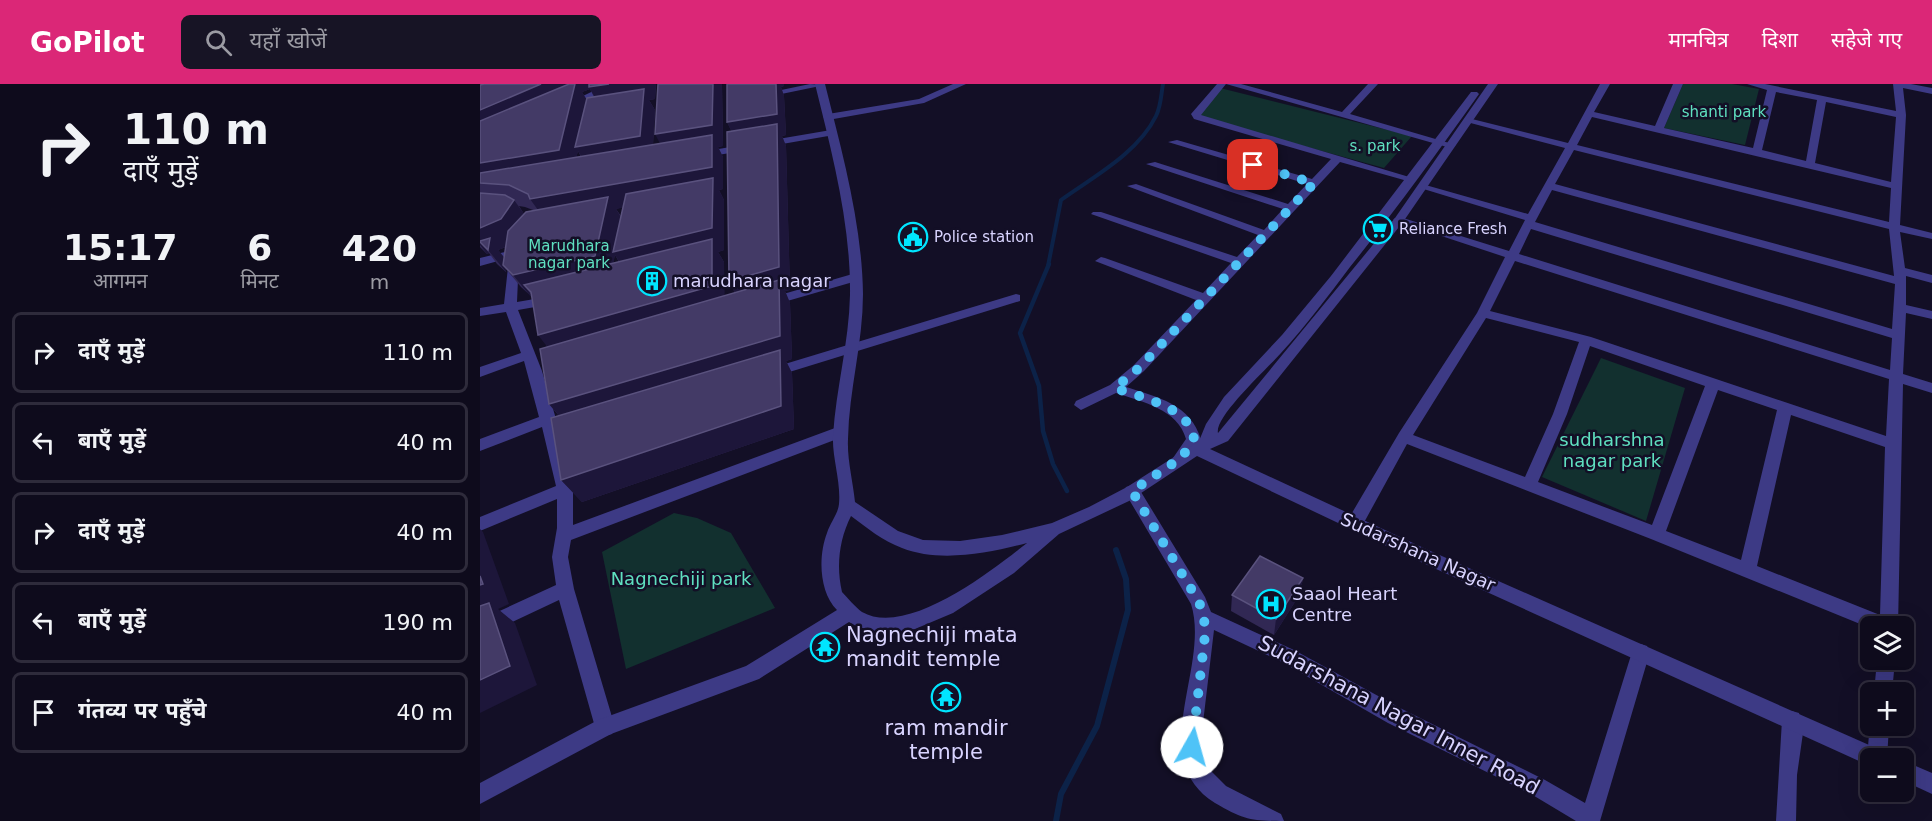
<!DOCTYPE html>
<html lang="hi">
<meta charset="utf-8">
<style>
body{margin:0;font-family:"DejaVu Sans","Noto Sans Devanagari",sans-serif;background:#171425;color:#f1f3f6;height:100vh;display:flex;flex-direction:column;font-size:22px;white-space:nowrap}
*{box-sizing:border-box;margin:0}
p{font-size:20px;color:#9b9ba3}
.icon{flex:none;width:33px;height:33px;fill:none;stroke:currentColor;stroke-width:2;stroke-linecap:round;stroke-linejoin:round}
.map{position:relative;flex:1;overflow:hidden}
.drawer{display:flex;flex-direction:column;background:#0e0b1c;width:480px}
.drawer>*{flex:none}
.hud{background:#0e0b1c;color:#f1f3f6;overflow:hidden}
.tools{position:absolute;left:1380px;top:532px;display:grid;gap:12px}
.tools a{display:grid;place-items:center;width:54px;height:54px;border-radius:9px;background:#0e0b1c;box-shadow:0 6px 24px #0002,0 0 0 2px #2e2b3b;font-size:30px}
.pin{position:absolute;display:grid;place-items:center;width:51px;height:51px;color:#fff;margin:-26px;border-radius:12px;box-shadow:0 3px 9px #0006}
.me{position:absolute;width:66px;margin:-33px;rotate:7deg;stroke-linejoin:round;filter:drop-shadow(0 0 4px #0008)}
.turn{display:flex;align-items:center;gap:21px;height:126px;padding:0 24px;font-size:27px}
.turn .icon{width:78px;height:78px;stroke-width:2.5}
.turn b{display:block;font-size:42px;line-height:51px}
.eta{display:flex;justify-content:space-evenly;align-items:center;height:102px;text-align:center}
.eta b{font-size:36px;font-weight:700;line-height:42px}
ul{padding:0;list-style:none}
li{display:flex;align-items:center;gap:18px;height:81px;margin:0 12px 9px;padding:0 12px;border:3px solid #2e2b3b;border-radius:9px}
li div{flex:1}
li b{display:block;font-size:22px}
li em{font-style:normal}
header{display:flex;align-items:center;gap:36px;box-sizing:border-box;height:84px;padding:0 30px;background:#db2777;color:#fff}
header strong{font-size:28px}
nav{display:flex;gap:33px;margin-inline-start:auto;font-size:21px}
.search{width:420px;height:54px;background:#171425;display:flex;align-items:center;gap:15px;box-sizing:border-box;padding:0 21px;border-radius:9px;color:#9b9ba3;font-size:22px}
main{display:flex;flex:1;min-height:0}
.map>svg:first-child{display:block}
.green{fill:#12302f}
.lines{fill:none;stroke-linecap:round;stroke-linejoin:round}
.stream-far2{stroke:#0c2248;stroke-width:4}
.stream-far1{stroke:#0c2248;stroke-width:4.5}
.stream{stroke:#0c2248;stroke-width:6}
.minor{fill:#3d3a85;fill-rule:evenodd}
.tertiary{fill:#3d3a85;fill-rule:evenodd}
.wall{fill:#312854;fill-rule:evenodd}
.shaded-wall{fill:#1d163a;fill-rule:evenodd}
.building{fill:#433a66;stroke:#5a527e;stroke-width:1.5}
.route{stroke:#4fc3f7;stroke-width:10;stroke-dasharray:0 18}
.labels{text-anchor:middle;stroke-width:5;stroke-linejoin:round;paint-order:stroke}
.far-park-label{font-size:15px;fill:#5fe0c0;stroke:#130f26}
.far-poi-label{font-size:15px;fill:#d9d4ff;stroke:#130f26;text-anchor:start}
.poi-label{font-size:18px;fill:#d9d4ff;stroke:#130f26;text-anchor:start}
.park-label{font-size:18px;fill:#5fe0c0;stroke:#130f26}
.street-label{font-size:18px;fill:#d9d4ff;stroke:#130f26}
.near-poi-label{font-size:21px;fill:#d9d4ff;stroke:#130f26;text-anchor:start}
.near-street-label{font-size:21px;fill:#d9d4ff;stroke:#130f26}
</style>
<header>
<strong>GoPilot</strong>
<div class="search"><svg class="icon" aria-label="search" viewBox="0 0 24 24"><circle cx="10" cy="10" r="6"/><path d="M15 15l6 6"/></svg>यहाँ खोजें</div>
<nav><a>मानचित्र</a><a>दिशा</a><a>सहेजे गए</a></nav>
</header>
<main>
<section class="drawer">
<div class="hud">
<div class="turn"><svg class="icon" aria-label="right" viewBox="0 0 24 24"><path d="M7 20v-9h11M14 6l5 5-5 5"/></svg><div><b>110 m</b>दाएँ मुड़ें</div></div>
</div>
<div class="eta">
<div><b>15:17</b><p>आगमन</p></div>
<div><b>6</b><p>मिनट</p></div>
<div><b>420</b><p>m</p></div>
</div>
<ul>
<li><svg class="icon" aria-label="right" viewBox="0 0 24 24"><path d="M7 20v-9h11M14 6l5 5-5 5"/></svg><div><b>दाएँ मुड़ें</b></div><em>110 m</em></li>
<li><svg class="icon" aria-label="left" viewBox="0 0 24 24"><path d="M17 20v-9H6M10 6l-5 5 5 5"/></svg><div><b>बाएँ मुड़ें</b></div><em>40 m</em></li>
<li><svg class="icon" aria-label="right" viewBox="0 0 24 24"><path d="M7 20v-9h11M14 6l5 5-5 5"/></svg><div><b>दाएँ मुड़ें</b></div><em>40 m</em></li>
<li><svg class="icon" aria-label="left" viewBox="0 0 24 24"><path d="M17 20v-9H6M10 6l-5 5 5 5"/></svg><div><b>बाएँ मुड़ें</b></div><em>190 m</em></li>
<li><svg class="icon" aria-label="arrive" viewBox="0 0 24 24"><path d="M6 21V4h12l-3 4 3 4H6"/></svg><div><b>गंतव्य पर पहुँचे</b></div><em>40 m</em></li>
</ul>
</section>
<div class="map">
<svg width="1452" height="737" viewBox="0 0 1452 737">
<rect width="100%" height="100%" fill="#130f26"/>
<g class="green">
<polygon points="1203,0 1252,0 1279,5 1265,61 1184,44"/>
<polygon points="740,4 932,52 904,84 711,31"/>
<polygon points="1121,274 1205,304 1166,437 1062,393"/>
<polygon points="194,429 217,434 251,449 295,524 146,585 122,468"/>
</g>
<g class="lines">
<path class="stream-far2" d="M568 182 581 116C613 93 658 69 676 32 681 22 681 11 683 0"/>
<polyline class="stream-far1" points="569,180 540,249 559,302 563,347 573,380 587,407"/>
<polyline class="stream" points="576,737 581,710 617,642 648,526 646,495 636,466"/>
<g class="minor">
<polygon points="128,0 140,0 92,23 84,21"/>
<polygon points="330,0 345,1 282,14 277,11"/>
<polygon points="473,0 486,0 444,19 348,36 343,33 348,30 439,15"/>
<path d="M737 0H761L862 28 888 0H898L870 30 976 61 967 63 746 0 721 31 936 95 931 98 860 78 664 287 646 303C677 313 711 320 721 356 716 366 709 382 696 378L693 374 706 355C698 325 662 318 636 309L601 326 594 321 596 317 630 301 654 281 716 216 615 177 621 173 625 174 723 209 751 179 611 130 613 128H621L757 173 778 151 647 102 656 100 784 146 803 125 666 80 675 78 808 120 827 100 688 58 697 56 832 95 851 75 714 35 711 30Z"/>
<path d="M1120 0H1130L1114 28 1175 42 1193 0H1203L1184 44 1273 64 1287 6 1267 0H1285L1416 27 1413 0H1431L1452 4V10L1423 4 1426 31 1420 141 1452 149V155L1420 148 1425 184 1452 191V199L1426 192V221L1452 227V235L1426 229 1423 290 1452 299V309L1423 300 1418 543 1390 544 1171 455 927 360 881 444 875 446 869 444 867 439 869 434 919 349 997 229 1025 173 913 136 915 134H923L1029 167 1045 136 937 103 942 100 1048 130 1085 64 983 37 988 34 1088 59ZM1296 8 1337 16 1326 77 1282 66ZM1346 18 1416 33 1411 98 1335 79ZM1112 33 1411 104 1409 138 1097 61ZM1094 66 1409 145 1414 192 1075 100ZM1072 106 1415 200 1412 245 1055 138ZM1051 145 1412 254 1410 286 1039 170ZM1035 177 1409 295 1406 352 1111 253 1010 227ZM1006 234 1099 258 1073 330 1045 393 933 351ZM1110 262 1225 302 1172 441 1058 398 1087 330ZM1238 306 1297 326 1261 476 1186 447ZM1311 331 1405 363 1400 531 1277 482Z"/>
<polygon points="351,46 356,49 354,51 221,74 216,71 221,68"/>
<polygon points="37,165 43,169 39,172 37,218 72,212 78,216 72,220 38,226 62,287 76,335 93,405 93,441 355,344 360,343 367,348 365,352 91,456 88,473 94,505 135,643 132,650 125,652 118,650 115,643 79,516 0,553 0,536 76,501 72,473 77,444 77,415 0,447 0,433 76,402 62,343 0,367 0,355 59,333 44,277 0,293 0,283 41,269 26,228 0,232 0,224 24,220 29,174 0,182 0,174"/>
<polygon points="376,189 382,193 380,196 290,222 284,218 286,215"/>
<polygon points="536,210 540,211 540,217 290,294 283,289 285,286"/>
<path d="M652 401 658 403 725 513 731 528 814 566 922 625 1065 696 1105 719 1152 568 1155 562 1161 560 1167 562 1170 568 1120 737H1096L1051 710 908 639 802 578 734 546 723 639 724 680 746 702 801 730 804 737C772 737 764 736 735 719 664 675 731 583 711 520L644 407 646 403Z"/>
<polygon points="1397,576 1415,576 1412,609 1394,609"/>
<polygon points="1312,627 1319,629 1323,649 1317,691 1316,737 1296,737 1302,636 1305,629"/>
<polygon points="1390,639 1390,642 1409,642 1407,675 1390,675 1390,681 1387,674"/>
</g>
<g class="tertiary">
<path d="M335 0H345C362 68 382 139 383 210 383 259 369 306 368 355 367 376 373 397 375 418L418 447 443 456 480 457 522 451 572 439 609 423 647 403 719 357 726 340 744 313 802 251 851 192 991 8H997L999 10C957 69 915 127 870 183 848 212 826 242 801 269 788 284 734 333 738 349L915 134 1008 0H1018L923 138 748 357 730 365 946 465 1405 668 1408 675H1390V682L934 475 717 372 649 417 579 450 534 489 473 529 435 545 405 549 378 543 369 538 279 595 131 650 0 720V699L118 636 266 582 357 526C339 508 338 472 347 449 350 439 358 430 359 420 361 397 352 374 353 352 356 304 369 259 370 211 371 140 352 69 335 0ZM371 432C387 444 403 457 422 464 460 479 509 469 547 459 513 486 427 554 382 528 375 523 368 514 362 508 356 482 359 456 371 432Z"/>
<polygon points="1424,677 1452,689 1452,710 1424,697"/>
</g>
</g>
<g class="wall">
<path d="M4 0H176L175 15 169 16 175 26 173 61 180 60 178 0H242L243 62 238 63 243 73V105L239 106 244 116V166L238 168 244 178V212L255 209 249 197 252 48 247 38V0H304V2L301 3 304 12 306 51 302 52 306 62 310 206 305 207 310 219 312 275 306 277 312 289 314 345 102 418 81 396 79 332 69 320 67 263 52 213 41 203 26 185V188L17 180 9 169 7 170 0 163V1ZM110 5 114 13 106 15 102 8ZM98 67 101 73 96 74ZM39 122 45 123 53 126 44 130ZM143 123 141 132 136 125ZM26 163 24 173 18 166ZM135 171 139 178 133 179Z"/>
<polygon points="823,494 820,510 794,551 751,527 752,511"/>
</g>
<g class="shaded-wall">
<path d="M61 0H176L175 15 169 16 175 26 172 74 109 85 98 67 93 88 0 99V26ZM110 5 121 24 108 18 102 8Z"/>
<path d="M233 0H242L243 62 238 63 243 73V105L239 106 244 116V166L238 168 244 178 245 225 76 274 58 251 148 191 135 171 130 195 51 208 44 201 53 213H51L33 191 66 137 50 115 186 71 175 50ZM232 107 142 135 136 125Z"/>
<polygon points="252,0 304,0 304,2 301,3 304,12 306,51 302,52 306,62 310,206 305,207 310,219 312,275 306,277 312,289 314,345 102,418 81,396 88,342 69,320 261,220 249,197 257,59 247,38"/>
<polygon points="34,116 50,138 38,158 18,166 27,177 23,181 26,185 26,188 8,166 0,158 0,144"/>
<polygon points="0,158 9,169 7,170 0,161"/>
<polygon points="0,445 3,448 29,520 18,525 35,539 57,601 0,629"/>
<polygon points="823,494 820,510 794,551 796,535"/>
</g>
<g class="building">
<polygon points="4,0 61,0 0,26 0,1"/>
<polygon points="89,0 95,0 79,66 0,79 0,37"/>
<polygon points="109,0 129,0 109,3"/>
<polygon points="178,0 233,0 232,41 175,50"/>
<polygon points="247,0 296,0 297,30 247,38"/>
<polygon points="164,5 160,52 95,63 107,14"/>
<polygon points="297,40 299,183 249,197 247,48"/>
<polygon points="232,51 232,83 50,115 48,110 29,101 0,99 0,89"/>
<polygon points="233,94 232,144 133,168 146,110"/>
<polygon points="0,109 25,111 34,116 21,135 0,144"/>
<polygon points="128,113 115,172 33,191 23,181 28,147 46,128"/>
<polygon points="10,154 8,166 0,158 0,157"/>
<polygon points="232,155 232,202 58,251 51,208 44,201"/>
<polygon points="299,196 300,252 69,320 60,265"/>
<polygon points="300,266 301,322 81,396 71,334"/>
<polygon points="780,472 823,494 796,535 752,511"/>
<polygon points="0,492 3,500 0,501"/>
<polygon points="9,519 30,582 0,596 0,522"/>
</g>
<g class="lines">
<path class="route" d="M712 663 725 551 724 532 719 518 652 407 701 374 714 356C711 323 662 314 635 304L659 284 834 99 773 81"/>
</g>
<defs>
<g id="supermarket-ring" transform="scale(1.5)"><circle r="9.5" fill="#130f26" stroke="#00e5ff" stroke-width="1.5"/><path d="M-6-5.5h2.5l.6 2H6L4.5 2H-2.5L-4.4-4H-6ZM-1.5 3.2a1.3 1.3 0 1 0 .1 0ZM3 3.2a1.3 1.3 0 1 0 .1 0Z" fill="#00e5ff"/></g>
<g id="civic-ring" transform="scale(1.5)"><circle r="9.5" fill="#130f26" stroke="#00e5ff" stroke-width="1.5"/><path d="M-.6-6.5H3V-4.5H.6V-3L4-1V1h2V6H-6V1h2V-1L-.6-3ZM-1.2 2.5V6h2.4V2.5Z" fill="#00e5ff"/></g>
<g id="building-ring" transform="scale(1.5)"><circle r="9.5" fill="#130f26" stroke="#00e5ff" stroke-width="1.5"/><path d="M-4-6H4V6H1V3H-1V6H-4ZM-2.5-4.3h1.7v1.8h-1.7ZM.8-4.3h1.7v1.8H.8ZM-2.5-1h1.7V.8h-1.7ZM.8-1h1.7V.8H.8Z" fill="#00e5ff"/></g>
<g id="hospital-ring" transform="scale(1.5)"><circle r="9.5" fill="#130f26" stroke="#00e5ff" stroke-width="1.5"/><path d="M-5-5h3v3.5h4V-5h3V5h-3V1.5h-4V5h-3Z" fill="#00e5ff"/></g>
<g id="temple-ring" transform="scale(1.5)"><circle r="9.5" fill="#130f26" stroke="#00e5ff" stroke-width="1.5"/><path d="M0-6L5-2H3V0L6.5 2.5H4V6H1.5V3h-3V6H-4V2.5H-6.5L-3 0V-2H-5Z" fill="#00e5ff"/></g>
</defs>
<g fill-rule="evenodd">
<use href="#supermarket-ring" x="898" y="145"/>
<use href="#civic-ring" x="433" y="153"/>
<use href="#building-ring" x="172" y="197"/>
<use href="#hospital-ring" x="791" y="520"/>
<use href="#temple-ring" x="345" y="563"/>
<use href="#temple-ring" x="466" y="613"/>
</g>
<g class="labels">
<g class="far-park-label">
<text x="1244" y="33">shanti park</text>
<text x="895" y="67">s. park</text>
<text x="89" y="167">Marudhara<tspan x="89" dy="17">nagar park</tspan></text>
</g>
<g class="far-poi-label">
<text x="919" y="150">Reliance Fresh</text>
<text x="454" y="158">Police station</text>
</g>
<g class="poi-label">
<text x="193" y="203">marudhara nagar</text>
<text x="812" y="516">Saaol Heart<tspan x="812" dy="21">Centre</tspan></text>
</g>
<g class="park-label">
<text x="1132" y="362">sudharshna<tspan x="1132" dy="21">nagar park</tspan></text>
<text x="201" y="501">Nagnechiji park</text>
</g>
<g class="street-label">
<text transform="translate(938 468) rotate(24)" y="6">Sudarshana Nagar</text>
</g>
<g class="near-poi-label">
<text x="366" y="558">Nagnechiji mata<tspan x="366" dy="24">mandit temple</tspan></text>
<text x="466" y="651" text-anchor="middle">ram mandir<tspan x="466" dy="24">temple</tspan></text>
</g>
<g class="near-street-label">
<text transform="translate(919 631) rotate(28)" y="7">Sudarshana Nagar Inner Road</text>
</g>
</g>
</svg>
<div class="tools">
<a><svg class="icon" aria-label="layers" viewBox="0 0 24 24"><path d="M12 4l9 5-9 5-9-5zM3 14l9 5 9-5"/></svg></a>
<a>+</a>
<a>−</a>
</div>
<div class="pin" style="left:773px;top:81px;background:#d93025"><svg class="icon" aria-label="arrive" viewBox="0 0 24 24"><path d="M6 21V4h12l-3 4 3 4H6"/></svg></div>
<svg class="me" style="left:712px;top:663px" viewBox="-20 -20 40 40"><circle r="19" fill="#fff"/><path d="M0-13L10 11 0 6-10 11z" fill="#4fc3f7"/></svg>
</div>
</main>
